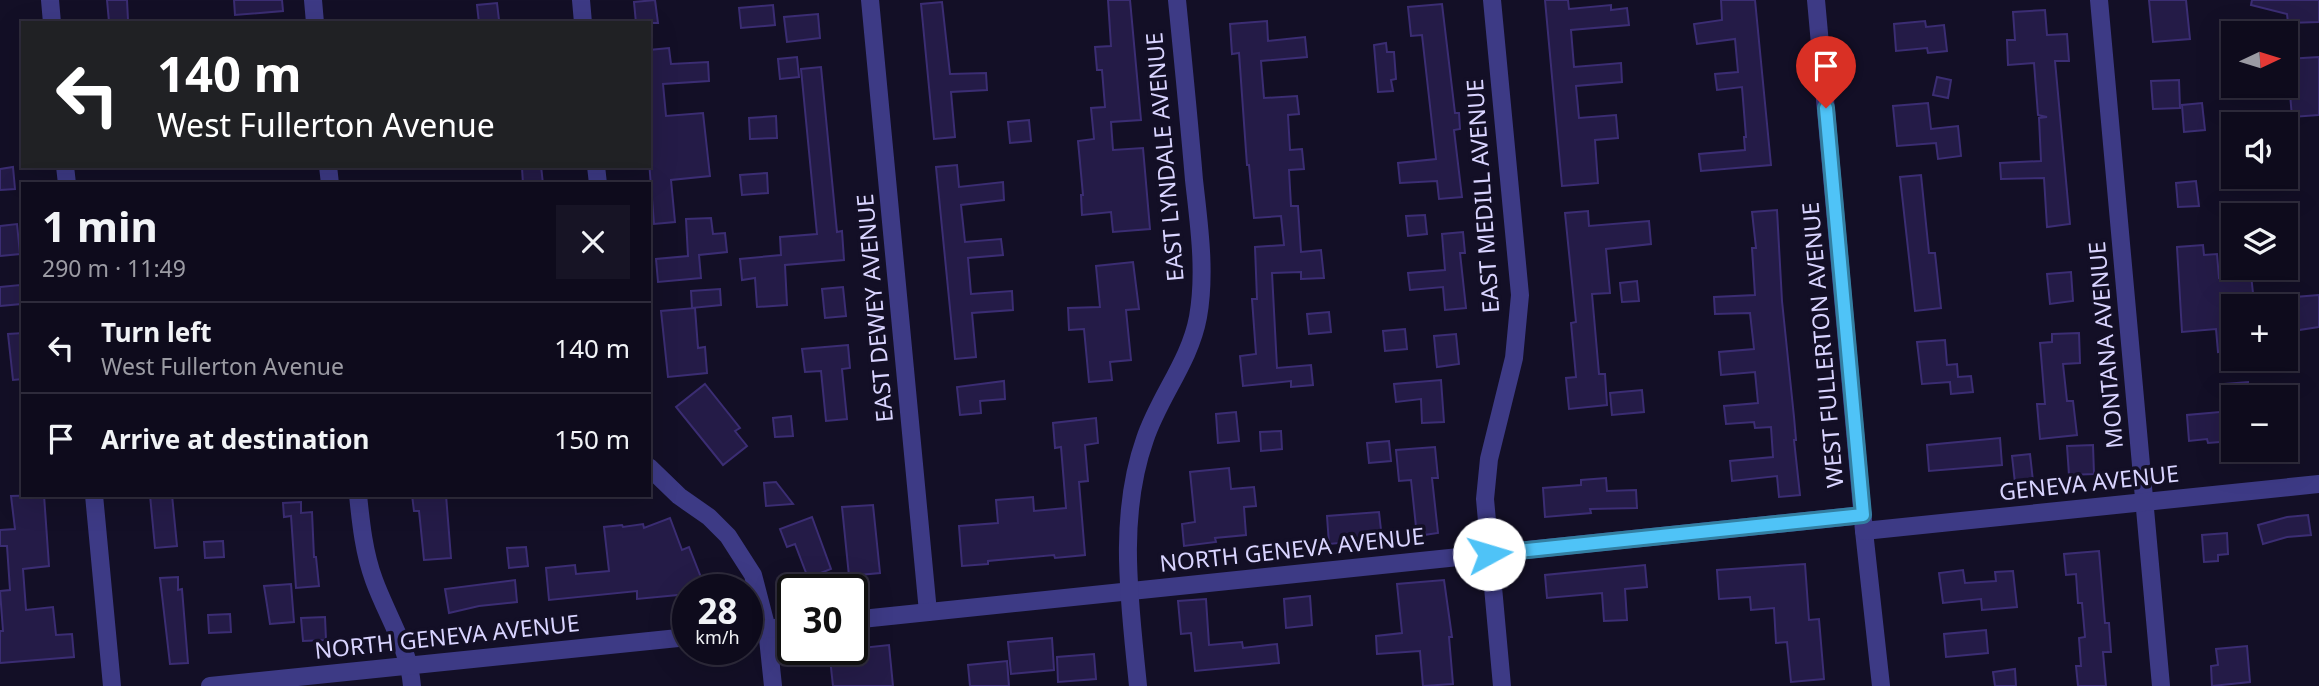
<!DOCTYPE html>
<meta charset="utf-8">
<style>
body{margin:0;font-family:"Noto Sans",sans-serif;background:#171425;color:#f1f3f6;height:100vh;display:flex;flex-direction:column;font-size:26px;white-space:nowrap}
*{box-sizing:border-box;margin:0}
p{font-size:23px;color:#9b9ba3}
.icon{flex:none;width:38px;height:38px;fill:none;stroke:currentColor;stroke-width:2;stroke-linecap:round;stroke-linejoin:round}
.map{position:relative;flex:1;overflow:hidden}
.details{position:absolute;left:21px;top:182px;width:630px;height:315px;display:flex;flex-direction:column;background:#0e0b1c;border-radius:0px;box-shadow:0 7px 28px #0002,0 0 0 2px #2e2b3b}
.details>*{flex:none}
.banner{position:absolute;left:21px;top:21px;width:630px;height:147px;border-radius:0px;box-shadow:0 7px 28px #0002,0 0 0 2px #2e2b3b;background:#202124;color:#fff;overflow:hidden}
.needle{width:46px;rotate:86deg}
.controls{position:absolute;left:2221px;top:21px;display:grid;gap:14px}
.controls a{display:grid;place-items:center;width:77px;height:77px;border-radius:0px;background:#0e0b1c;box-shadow:0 7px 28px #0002,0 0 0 2px #2e2b3b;font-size:35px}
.speed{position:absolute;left:672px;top:574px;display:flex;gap:14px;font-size:35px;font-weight:700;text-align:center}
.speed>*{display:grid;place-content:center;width:91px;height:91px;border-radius:50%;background:#0e0b1c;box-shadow:0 7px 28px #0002,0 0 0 2px #2e2b3b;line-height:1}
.speed small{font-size:18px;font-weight:400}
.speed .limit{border:4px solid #111;border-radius:10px;background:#fff;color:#111}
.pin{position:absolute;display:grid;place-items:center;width:60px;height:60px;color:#fff;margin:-72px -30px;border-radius:50% 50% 50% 0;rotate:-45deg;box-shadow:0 0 7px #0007}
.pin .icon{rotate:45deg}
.me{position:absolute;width:77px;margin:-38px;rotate:84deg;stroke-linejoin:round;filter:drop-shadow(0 0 5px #0008)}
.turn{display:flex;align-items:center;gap:24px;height:147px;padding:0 21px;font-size:32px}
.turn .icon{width:91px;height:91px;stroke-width:2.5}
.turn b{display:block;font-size:49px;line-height:60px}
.round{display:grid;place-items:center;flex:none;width:74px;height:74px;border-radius:0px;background:#171425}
.headline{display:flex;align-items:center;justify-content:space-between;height:119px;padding:0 21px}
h1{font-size:42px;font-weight:700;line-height:52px}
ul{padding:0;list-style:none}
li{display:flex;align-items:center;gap:21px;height:91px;padding:0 21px;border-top:2px solid #2e2b3b}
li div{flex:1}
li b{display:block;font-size:26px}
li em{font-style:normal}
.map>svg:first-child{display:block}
.building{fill:#241b47;stroke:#3b2d73;stroke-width:2}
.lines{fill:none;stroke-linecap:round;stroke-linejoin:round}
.minor{stroke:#3d3a85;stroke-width:18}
.route-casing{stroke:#337fa1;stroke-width:18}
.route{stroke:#4fc3f7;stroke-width:12}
.labels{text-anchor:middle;stroke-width:7;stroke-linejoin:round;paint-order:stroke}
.street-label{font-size:23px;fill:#d9d4ff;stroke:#130f26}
</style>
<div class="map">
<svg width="2319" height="686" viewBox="0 0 2319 686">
<rect width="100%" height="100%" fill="#130f26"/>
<g class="building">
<polygon points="107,0 127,0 128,20 109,22"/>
<polygon points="234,0 282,0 283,11 235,15"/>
<polygon points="655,0 658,23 636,23 634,2"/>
<polygon points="1108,0 1130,0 1141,120 1111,122 1113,150 1143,148 1150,229 1113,232 1111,212 1082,215 1081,195 1083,195 1078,141 1094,139 1091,108 1105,107 1102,70 1097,70 1095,47 1111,46"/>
<polygon points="1545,0 1568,0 1569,9 1611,5 1611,10 1627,8 1629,25 1571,30 1574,67 1621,63 1622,82 1576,86 1579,118 1616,115 1618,138 1595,140 1598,183 1562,186"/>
<polygon points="1721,0 1755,0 1771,165 1701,171 1699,154 1745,150 1744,137 1746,137 1742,87 1717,90 1715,74 1738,72 1735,39 1697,44 1694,24 1722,20"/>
<polygon points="2149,0 2186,0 2190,39 2153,42"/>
<polygon points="2252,0 2319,0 2319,22 2288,23 2287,14 2251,5"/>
<polygon points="942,2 950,74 986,73 987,90 951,92 955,137 934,139 921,4"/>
<polygon points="497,3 499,20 479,23 477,5"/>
<polygon points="1442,4 1455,113 1459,113 1460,129 1454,130 1462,197 1439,199 1437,181 1400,183 1398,163 1436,159 1422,35 1411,36 1408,7"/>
<polygon points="773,5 775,25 741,28 739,8"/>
<polygon points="2045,10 2047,35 2067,34 2069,61 2055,61 2070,224 2047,227 2044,178 2001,179 2000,163 2041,161 2039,118 2047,117 2038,115 2034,63 2008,65 2007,40 2015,40 2013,12"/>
<polygon points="818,14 820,38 787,42 784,17"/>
<polygon points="1267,21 1268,41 1305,37 1307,57 1261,61 1264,98 1297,96 1299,114 1288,115 1290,150 1302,149 1304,169 1289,170 1291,206 1298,206 1301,252 1321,250 1324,278 1301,279 1301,272 1272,273 1277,368 1311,365 1313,385 1291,387 1291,381 1243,386 1240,356 1256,354 1252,299 1257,299 1255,247 1284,245 1281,216 1254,218 1249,165 1247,165 1239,53 1232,54 1230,24"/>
<polygon points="1925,21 1926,27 1944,25 1947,51 1928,53 1927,48 1896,51 1894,24"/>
<polygon points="1386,43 1387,52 1394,52 1396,79 1391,80 1393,91 1378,92 1374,45"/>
<polygon points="669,48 671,64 708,62 709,81 663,84 666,116 703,113 710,176 671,180 675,222 654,224 649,161 649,50"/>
<polygon points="797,57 799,77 780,79 778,59"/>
<polygon points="2319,57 2319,115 2292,117 2287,59"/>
<polygon points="821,67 837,232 842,231 844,260 785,265 787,305 757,307 755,278 742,280 740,259 781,255 780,237 817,234 801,69"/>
<polygon points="1937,77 1951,80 1948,98 1933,95"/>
<polygon points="2179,80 2180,108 2153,109 2151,81"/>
<polygon points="1928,103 1931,129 1958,126 1961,156 1938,159 1936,143 1897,146 1893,106"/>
<polygon points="2202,103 2205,130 2184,132 2182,105"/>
<polygon points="776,116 777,138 750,139 749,118"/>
<polygon points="1029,120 1031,141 1010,143 1008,122"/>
<polygon points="957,165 959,187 1003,182 1004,200 961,205 965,242 1001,239 1003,255 968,258 971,294 1012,291 1013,310 972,313 976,357 955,359 936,167"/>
<polygon points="541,166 543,184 523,184 522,168"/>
<polygon points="13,167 15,189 0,190 0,169"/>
<polygon points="767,173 768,193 742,195 740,175"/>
<polygon points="1921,175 1929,253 1935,253 1941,308 1915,311 1900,177"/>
<polygon points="2196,181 2199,206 2178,207 2176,183"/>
<polygon points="1777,210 1782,301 1794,417 1796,440 1794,440 1800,495 1779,497 1777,476 1732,481 1730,461 1773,457 1771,427 1755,428 1754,422 1726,424 1724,406 1758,403 1755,372 1721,375 1719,352 1754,349 1750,313 1715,314 1714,297 1755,295 1752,248 1756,248 1752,212"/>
<polygon points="1588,211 1589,226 1649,221 1651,244 1606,249 1610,293 1592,294 1599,374 1605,374 1607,405 1569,409 1566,378 1576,377 1571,323 1576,322 1565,213"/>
<polygon points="1425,215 1427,234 1408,236 1406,216"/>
<polygon points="711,218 713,234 725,233 727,252 699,255 701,278 658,282 656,259 688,256 686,219"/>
<polygon points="17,224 20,254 0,256 0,226"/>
<polygon points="1463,232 1465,253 1460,253 1466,308 1445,310 1443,287 1410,290 1408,273 1445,270 1442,234"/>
<polygon points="2203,245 2204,255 2217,254 2219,278 2251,275 2253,293 2233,295 2233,350 2218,352 2216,329 2182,332 2177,247"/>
<polygon points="1133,262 1139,309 1126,310 1131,360 1110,362 1112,380 1089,382 1084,329 1069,330 1068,308 1100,307 1096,266"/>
<polygon points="2071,272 2073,301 2050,304 2047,274"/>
<polygon points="1637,281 1639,301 1622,302 1620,283"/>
<polygon points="20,285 21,304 0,306 0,287"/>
<polygon points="843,287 846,316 825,318 822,289"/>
<polygon points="720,289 721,305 692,308 691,291"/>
<polygon points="2319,295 2319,327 2299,330 2295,297"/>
<polygon points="695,308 698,348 705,347 707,373 668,377 661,311"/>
<polygon points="1329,312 1331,332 1309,334 1307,314"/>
<polygon points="1405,329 1407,349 1385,351 1383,331"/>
<polygon points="23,333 23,379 13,380 8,334"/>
<polygon points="2079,333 2080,363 2063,364 2067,401 2073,401 2077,435 2040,439 2037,404 2045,404 2040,343 2052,342 2052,334"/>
<polygon points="1456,334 1459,364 1437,367 1434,336"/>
<polygon points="1945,340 1947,365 1957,364 1958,377 1971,376 1973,392 1951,394 1950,382 1922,384 1917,342"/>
<polygon points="848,345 850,368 842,369 847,419 826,421 821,371 805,372 802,349"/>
<polygon points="1441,380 1444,422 1422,423 1421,399 1396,402 1394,384"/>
<polygon points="1004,381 1005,399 980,401 981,413 960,415 957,387"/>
<polygon points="2248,382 2249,397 2227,397 2225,384"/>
<polygon points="705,384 740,428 735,431 747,446 723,465 676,407"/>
<polygon points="1642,390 1644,412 1612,415 1610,393"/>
<polygon points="2231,411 2233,441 2208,443 2207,439 2189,441 2187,415"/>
<polygon points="1236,412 1239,441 1218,443 1216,414"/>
<polygon points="791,416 793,436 775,437 773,418"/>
<polygon points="1096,418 1098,443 1085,445 1088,481 1079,482 1085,555 1055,558 1054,555 988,561 988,564 962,566 959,526 998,523 996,500 1033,497 1034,511 1066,508 1061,447 1055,448 1053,423"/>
<polygon points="1281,431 1282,449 1261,451 1260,432"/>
<polygon points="2000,438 2002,465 1929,471 1927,445"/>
<polygon points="1389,441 1391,461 1369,463 1367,443"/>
<polygon points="2093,445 2094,474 2069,475 2067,446"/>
<polygon points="1435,447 1438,478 1432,478 1438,533 1417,536 1411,480 1399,481 1396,450"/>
<polygon points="2030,454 2033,481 2015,483 2012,456"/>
<polygon points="1229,468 1231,489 1254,487 1256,506 1244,507 1246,535 1215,538 1216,542 1184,546 1182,524 1195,522 1190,472"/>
<polygon points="1606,478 1607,491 1636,490 1637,508 1590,509 1591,513 1545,517 1543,488 1581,485 1581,480"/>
<polygon points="776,482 793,504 766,506 764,483"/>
<polygon points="44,495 49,566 23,569 26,610 53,607 56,635 72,634 74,657 0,663 0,631 3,631 0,591 10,590 7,546 0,546 0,530 15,529 11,496"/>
<polygon points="150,495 172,495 177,546 155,548"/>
<polygon points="412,495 446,495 451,558 424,560 419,511 414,511"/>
<polygon points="301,502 301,513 312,512 314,557 316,557 319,586 296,588 291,516 284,517 283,503"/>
<polygon points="873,505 880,573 849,576 842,507"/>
<polygon points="1379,512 1382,539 1329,544 1327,516"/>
<polygon points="2308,515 2311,535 2287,537 2263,544 2258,525 2287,517"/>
<polygon points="812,517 831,569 808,578 795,544 787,547 780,529"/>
<polygon points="670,518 682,550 689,547 706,590 688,590 688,594 637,599 637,591 549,600 546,568 575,565 576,574 609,571 604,527 622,525 623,527 643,524 644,528"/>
<polygon points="2227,533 2228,554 2218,555 2218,561 2204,562 2202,535"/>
<polygon points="223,541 224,557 205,558 204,542"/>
<polygon points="526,547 528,566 509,568 507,548"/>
<polygon points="2099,551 2105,623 2109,623 2111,652 2103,652 2106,686 2078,686 2076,666 2081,666 2079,638 2085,637 2082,603 2078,603 2076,574 2066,575 2064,554"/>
<polygon points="1805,564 1809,620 1819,619 1824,679 1791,682 1787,642 1776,643 1774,608 1751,610 1750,597 1719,599 1717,570"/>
<polygon points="1645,565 1647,587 1625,589 1627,620 1604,621 1602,593 1547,598 1545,575"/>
<polygon points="1963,570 1965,583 1996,581 1995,572 2013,571 2017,607 1982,610 1981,599 1943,603 1939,573"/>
<polygon points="178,577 178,590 182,589 188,663 170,664 160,578"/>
<polygon points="515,580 517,602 479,606 449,613 445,589"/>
<polygon points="1444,580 1452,637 1449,637 1453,684 1423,686 1420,651 1377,654 1376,636 1402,633 1397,584"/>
<polygon points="291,584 294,622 270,624 264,586"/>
<polygon points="1310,596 1312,625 1286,628 1284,599"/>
<polygon points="1206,599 1209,645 1242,642 1243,648 1277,644 1279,663 1195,671 1191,633 1181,634 1178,601"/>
<polygon points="230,614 231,632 209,633 208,615"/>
<polygon points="325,617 326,640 303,641 301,618"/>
<polygon points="1986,630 1988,653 1946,657 1944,634"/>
<polygon points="1052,638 1054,670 1011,674 1008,642"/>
<polygon points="889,645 893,686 833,686 829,649 852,649"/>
<polygon points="2247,646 2250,682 2212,686 2211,666 2218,665 2216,649"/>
<polygon points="1094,654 1096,679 1058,682 1057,657"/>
<polygon points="1007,661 1009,686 970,686 968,665"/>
<polygon points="2015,669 2016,686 1995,686 1993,672"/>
</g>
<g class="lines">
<g class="minor">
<polyline points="50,0 52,23"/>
<polyline points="313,0 315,23"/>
<polyline points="581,0 583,23"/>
<polyline points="870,0 928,612"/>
<polyline points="1492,0 1520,295 1514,358 1489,459 1485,499 1502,686"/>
<polyline points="1816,0 1864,531 1881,686"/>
<polyline points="2099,0 2161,686"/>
<polyline points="65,166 67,184"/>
<polyline points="328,166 330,184"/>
<polyline points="596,166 598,184"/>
<polyline points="649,467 679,496 709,517 728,536 753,575 767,629 773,686"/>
<polyline points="94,495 112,686"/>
<path d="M358 495C361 524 364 553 374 580 387 616 409 648 412 686"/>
<polyline points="1864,531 2319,484"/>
<polyline points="852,620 1863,515"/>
<polyline points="747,631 793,626"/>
<polyline points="210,686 688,637"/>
<path d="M1138 686C1130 604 1117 518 1145 439 1159 397 1190 361 1198 317 1206 272 1199 225 1194 180 1189 120 1183 60 1177 0"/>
</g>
</g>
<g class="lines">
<g class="route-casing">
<polyline id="route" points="1489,554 1863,515 1826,108"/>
</g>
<use href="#route" class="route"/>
</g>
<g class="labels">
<g class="street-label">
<text transform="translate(1165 157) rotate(-95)" y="8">EAST LYNDALE AVENUE</text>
<text transform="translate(1483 196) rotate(-94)" y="8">EAST MEDILL AVENUE</text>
<text transform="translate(875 308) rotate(-95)" y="8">EAST DEWEY AVENUE</text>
<text transform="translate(1823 345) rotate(-95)" y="8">WEST FULLERTON AVENUE</text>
<text transform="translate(2106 345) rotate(-95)" y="8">MONTANA AVENUE</text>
<text transform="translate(2089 483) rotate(-6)" y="8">GENEVA AVENUE</text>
<text transform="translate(1292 550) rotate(-6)" y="8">NORTH GENEVA AVENUE</text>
<text transform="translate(447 637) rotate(-6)" y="8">NORTH GENEVA AVENUE</text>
</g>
</g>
</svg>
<div class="controls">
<a><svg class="needle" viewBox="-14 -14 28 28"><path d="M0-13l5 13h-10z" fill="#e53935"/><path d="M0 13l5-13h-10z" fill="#9b9ba3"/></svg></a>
<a><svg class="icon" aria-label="sound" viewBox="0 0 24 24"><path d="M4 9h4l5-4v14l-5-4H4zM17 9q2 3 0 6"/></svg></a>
<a><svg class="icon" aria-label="layers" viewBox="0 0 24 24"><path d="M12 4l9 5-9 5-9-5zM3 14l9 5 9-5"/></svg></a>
<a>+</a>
<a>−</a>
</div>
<div class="speed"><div>28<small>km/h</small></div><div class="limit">30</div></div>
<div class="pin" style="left:1826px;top:108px;background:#d93025"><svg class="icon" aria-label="arrive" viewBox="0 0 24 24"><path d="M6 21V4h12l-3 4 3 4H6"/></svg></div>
<svg class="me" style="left:1489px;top:554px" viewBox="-20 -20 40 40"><circle r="19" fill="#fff"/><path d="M0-13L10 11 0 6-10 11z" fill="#4fc3f7"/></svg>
<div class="banner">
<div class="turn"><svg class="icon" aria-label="left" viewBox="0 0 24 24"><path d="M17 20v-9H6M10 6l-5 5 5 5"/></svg><div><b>140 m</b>West Fullerton Avenue</div></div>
</div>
<section class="details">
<div class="headline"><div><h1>1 min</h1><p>290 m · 11:49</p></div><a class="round"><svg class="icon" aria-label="close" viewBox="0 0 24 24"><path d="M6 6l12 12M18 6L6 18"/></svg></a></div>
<ul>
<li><svg class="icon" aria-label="left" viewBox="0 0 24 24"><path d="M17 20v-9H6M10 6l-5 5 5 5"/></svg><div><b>Turn left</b><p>West Fullerton Avenue</p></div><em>140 m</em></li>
<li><svg class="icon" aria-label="arrive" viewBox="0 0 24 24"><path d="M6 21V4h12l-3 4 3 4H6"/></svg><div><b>Arrive at destination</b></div><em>150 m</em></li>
</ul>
</section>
</div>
